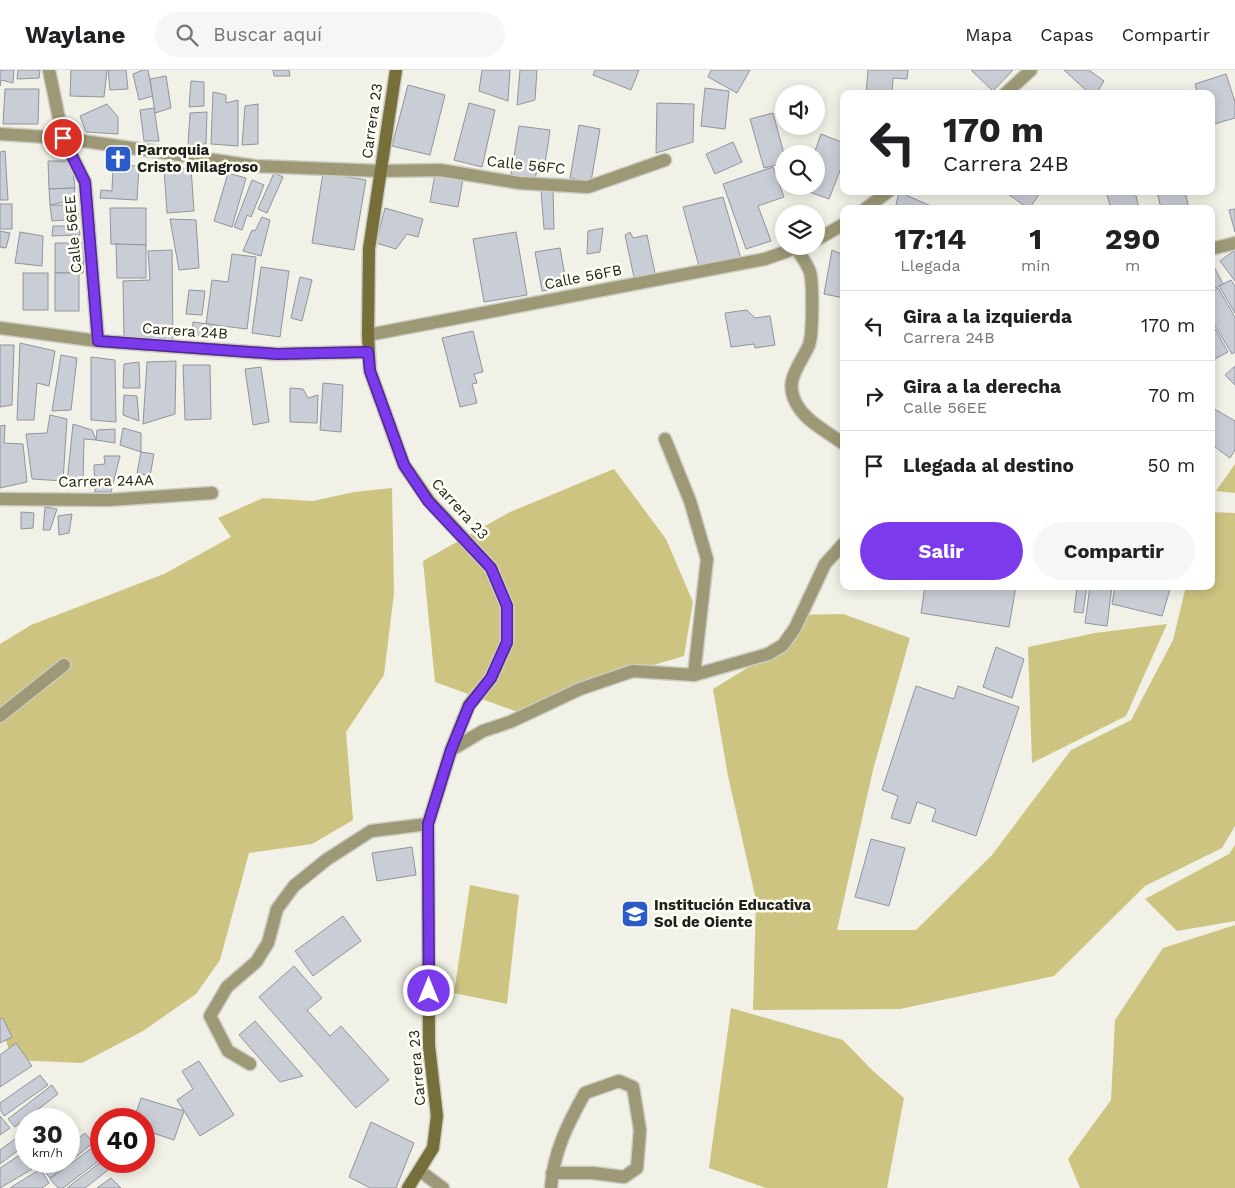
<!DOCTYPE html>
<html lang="es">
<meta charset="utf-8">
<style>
body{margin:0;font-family:"Work Sans",sans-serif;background:#f6f6f6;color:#202124;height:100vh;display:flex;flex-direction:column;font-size:19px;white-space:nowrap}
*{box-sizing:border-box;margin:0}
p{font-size:16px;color:#757577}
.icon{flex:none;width:28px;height:28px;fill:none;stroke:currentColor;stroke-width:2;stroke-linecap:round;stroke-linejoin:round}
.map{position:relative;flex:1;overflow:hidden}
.details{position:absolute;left:840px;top:135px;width:375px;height:385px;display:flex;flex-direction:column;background:#fff;border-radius:10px;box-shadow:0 2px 12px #0003}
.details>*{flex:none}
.top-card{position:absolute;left:840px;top:20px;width:375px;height:105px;border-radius:10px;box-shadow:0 2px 12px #0003;background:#fff;color:#202124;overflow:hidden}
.buttons{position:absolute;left:775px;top:15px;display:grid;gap:10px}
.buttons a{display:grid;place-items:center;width:50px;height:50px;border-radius:50%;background:#fff;box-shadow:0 2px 12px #0003;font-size:25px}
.speed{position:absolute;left:15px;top:1038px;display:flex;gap:10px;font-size:25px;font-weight:700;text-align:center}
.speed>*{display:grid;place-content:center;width:65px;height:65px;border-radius:50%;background:#fff;box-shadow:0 2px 12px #0003;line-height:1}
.speed small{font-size:12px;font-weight:400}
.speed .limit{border:8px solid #d22;background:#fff;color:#111}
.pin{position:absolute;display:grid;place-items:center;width:42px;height:42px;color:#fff;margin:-21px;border:2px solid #fff;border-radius:50%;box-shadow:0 1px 5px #0007}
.me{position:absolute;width:55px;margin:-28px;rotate:0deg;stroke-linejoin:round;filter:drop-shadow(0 0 4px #0008)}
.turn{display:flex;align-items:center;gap:18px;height:105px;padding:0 20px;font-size:22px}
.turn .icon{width:65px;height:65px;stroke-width:2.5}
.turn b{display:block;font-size:35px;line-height:42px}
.eta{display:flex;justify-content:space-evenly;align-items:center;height:85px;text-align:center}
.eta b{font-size:30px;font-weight:700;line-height:35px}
.cta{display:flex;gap:10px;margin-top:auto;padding:10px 20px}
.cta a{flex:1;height:58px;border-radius:30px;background:#7c3aed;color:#fff;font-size:20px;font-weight:700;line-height:58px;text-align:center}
.cta a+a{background:#f6f6f6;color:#202124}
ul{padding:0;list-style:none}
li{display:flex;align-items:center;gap:15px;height:70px;padding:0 20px;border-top:1px solid #e0e0e0}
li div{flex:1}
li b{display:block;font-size:19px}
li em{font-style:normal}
header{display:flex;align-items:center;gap:30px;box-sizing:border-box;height:70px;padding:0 25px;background:#fff;border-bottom:1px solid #e0e0e0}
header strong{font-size:24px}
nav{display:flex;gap:28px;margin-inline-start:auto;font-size:18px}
.search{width:350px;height:45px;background:#f6f6f6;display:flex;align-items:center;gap:12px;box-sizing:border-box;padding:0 18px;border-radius:28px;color:#757577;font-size:19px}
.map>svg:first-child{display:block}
.green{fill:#cdc481}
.building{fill:#c9cdd5;stroke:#90949c}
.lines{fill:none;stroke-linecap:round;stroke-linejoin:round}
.lane-casing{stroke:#ccccc3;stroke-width:15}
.street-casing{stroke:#ccccc3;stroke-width:15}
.secondary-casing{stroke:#ccccc3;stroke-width:15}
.lane{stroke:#9d9976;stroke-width:12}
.street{stroke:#9d9976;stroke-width:12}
.secondary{stroke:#766f3a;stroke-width:12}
.route-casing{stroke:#51269a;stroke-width:12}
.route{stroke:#7c3aed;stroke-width:9}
.labels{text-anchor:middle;stroke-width:5;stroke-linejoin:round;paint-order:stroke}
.street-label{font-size:15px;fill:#21211d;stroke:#fffef5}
.poi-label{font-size:15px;font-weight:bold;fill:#21211d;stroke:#fffef5;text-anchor:start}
</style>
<header>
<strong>Waylane</strong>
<div class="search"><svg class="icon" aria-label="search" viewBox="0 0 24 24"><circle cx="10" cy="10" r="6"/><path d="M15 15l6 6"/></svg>Buscar aquí</div>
<nav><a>Mapa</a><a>Capas</a><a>Compartir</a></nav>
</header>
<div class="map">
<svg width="1235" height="1118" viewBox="0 0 1235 1118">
<rect width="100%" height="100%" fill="#f2f1e7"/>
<g class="green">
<polygon points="1235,394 1235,423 1216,421"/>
<polygon points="614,399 666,469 693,532 684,586 627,603 526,645 435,612 423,491 510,442"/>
<polygon points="392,418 394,523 384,605 346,662 353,750 312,774 249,783 220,890 196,924 143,961 82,993 13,990 0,955 0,574 31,555 164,504 231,467 218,448 263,428 313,431 354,422"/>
<polygon points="1211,442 1235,443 1235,756 1222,778 1145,816 1054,906 900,939 753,940 756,830 728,706 713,619 780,578 793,545 843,544 910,568 873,700 837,860 916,860 992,785 1071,680 1131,650 1173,570 1186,516 1211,516"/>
<polygon points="1167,554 1126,646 1032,693 1028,577 1095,563"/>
<polygon points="1235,775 1235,851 1177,861 1145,829 1229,784"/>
<polygon points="470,815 519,825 507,934 454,923"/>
<polygon points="1235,855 1235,1118 1080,1118 1068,1089 1111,1030 1115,950 1163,878"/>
<polygon points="731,938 843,970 872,1000 904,1028 887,1118 766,1118 709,1098"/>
</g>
<g class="building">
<polygon points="0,0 14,0 13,13 1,10 0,16"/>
<polygon points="18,0 40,0 39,8 17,9"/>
<polygon points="71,0 107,0 104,27 70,26"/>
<polygon points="108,0 126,0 128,19 110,20"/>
<polygon points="143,0 148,0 153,26 139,30 133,4"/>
<polygon points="273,0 289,0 290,6 274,6"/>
<polygon points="482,0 510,0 508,31 479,21"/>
<polygon points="520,0 537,0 535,30 517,35"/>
<polygon points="595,0 639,0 631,20 593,5"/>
<polygon points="711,0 750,0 737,23 708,7"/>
<polygon points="868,0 908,0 907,9 893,8 892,24 866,24"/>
<polygon points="971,0 1013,0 993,21"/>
<polygon points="1064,0 1089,0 1104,11 1096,24 1090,24"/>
<polygon points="1226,4 1235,32 1235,48 1211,55 1211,24 1198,24 1195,14"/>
<polygon points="166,6 171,38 155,43 150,9"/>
<polygon points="191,11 204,12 204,36 189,37"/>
<polygon points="408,15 445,25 430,85 392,76"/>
<polygon points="705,18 729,21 725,59 701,56"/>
<polygon points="5,19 39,19 38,54 3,54"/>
<polygon points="213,22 226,25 226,33 238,30 238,76 211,74"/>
<polygon points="469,33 495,40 482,97 454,90"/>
<polygon points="657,33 694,34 693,72 656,83"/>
<polygon points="107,34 118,47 118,64 86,62 80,46"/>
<polygon points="258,34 258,74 242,75 245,36"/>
<polygon points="154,38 159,71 144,71 140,40"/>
<polygon points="207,42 206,74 188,75 190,43"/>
<polygon points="773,43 784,84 784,93 764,98 750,49"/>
<polygon points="579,55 600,59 591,112 570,108"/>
<polygon points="519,56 550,60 544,101 537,100 535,109 511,105"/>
<polygon points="821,64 844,73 844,90 829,129 801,119 802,116 816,116 816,84 814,84"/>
<polygon points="733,72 742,92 715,104 706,84"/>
<polygon points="5,81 8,130 0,130 0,82"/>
<polygon points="48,91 72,91 75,118 49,119"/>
<polygon points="113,95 139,96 137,130 100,128 101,120 112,121"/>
<polygon points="773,97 784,127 758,136 771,171 746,179 723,114"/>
<polygon points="191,98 194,141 167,143 164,99"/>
<polygon points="228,103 246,108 232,157 214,151"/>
<polygon points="274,103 283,107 267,143 258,139"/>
<polygon points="323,103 366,110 354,180 312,173"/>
<polygon points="435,104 463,109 458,137 430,132"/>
<polygon points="252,110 264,115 251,147 247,145 242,160 234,157"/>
<polygon points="75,118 73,130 50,135 49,119"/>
<polygon points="553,119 554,159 544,159 541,120"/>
<polygon points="1004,121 1037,121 1040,123 1029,139"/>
<polygon points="1106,121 1135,121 1139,139 1111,139"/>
<polygon points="1157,121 1185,121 1189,139 1161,139"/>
<polygon points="899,122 931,136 930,139 895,139"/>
<polygon points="723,127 741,189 700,200 683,137"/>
<rect x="0" y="134" width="12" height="25"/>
<polygon points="50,135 77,135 79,149 52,151"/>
<polygon points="110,138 146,138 146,175 111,174"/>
<polygon points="385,138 423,149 418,167 407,164 396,179 376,173"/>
<polygon points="1235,139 1235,162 1229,140"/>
<polygon points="262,147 270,150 261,186 243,181 252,160 255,161"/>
<polygon points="170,149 196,150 199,198 179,200"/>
<polygon points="53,156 79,156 80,165 52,166"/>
<polygon points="603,158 600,182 587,184 588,161"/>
<polygon points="0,161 10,163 6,178 0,177"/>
<polygon points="20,162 43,166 42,196 15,193"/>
<polygon points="516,162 527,225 484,232 473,169"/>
<polygon points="630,162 633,168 647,165 655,203 634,207 625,165"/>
<polygon points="55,173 84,173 83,203 55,203"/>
<polygon points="116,174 146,175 146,208 117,208"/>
<polygon points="560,178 567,217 542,221 535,182"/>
<polygon points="172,180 173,275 124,270 123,211 150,210 148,181"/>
<polygon points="832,180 844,185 844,228 824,224"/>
<polygon points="1235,180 1235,211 1220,191"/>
<polygon points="232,184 256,187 247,259 206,254 212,210 228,212"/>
<polygon points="1211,191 1223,214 1211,220"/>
<polygon points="261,197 289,201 280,267 252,263"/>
<rect x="23" y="203" width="25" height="37"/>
<rect x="55" y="203" width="24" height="38"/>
<polygon points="300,207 312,210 302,251 291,248"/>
<polygon points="1231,210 1235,216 1235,243 1219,216"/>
<polygon points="1218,218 1235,247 1235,282 1232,284 1211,249 1211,222"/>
<polygon points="189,220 205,221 202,245 186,244"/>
<polygon points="747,240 755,248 770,246 775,275 755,278 754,274 731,277 725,243"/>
<polygon points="193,252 217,255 216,266 192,265"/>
<polygon points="1211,252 1228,282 1213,290 1211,287"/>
<polygon points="473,261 483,302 474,304 477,313 472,314 477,333 460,337 442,268"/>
<polygon points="20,273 55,281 49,316 37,313 34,350 17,350"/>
<polygon points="0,275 14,275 12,335 0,337"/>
<polygon points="61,285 77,288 71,340 52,341"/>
<polygon points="91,287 115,290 116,352 91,350"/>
<polygon points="176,291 175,344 143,354 147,292"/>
<polygon points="139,292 140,318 123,318 124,294"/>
<polygon points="183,295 210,295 211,349 185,350"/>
<polygon points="1235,296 1235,315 1225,305"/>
<polygon points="261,297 269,352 253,355 245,299"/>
<polygon points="323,313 343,315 341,362 320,360"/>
<polygon points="290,318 303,319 308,328 318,325 317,353 290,352"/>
<polygon points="124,325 137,326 139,351 123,345"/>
<polygon points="1211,337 1235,351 1235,380 1230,388 1211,374"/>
<polygon points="50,345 67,349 63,411 32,409 26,364 47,363"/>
<polygon points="73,354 92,360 96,370 84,369 83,412 67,413"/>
<polygon points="5,355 4,373 23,374 27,412 0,418 0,356"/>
<polygon points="123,358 141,363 141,382 120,375"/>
<polygon points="115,359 115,373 96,370 97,360"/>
<polygon points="141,382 154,384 150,406 137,403"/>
<polygon points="104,386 120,386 111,422 95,422 94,395 105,394"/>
<polygon points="45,437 57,439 50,460 43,460"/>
<polygon points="21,442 34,443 33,458 21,459"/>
<polygon points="72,444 69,463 59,465 58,446"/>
<polygon points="925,516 1016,516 1009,557 921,543"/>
<polygon points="1077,516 1087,516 1083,543 1074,542"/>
<polygon points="1090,516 1112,516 1107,556 1085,553"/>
<polygon points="1115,516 1171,516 1162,546 1112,534"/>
<polygon points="996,577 1024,589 1012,628 983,617"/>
<polygon points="916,616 954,629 958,616 1019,637 976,766 932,751 936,739 917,732 910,754 891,748 898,726 882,720"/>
<polygon points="871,769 905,778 889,836 855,827"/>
<polygon points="412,777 416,805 377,811 372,783"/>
<polygon points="343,846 361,871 313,906 295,881"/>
<polygon points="294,896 322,928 307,940 330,966 341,956 389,1010 356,1038 259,927"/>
<polygon points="3,948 12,967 0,973 0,949"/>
<polygon points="255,951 303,1006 280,1012 239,965"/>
<polygon points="16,973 32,996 0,1017 0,985"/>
<polygon points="199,991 234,1045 200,1066 177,1030 193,1019 182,1001"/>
<polygon points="40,1005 48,1015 4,1046 0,1039 0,1033"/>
<polygon points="52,1015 58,1024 15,1057 8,1049"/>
<polygon points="141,1028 184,1041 174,1070 144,1060 144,1049 134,1049"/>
<polygon points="0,1046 10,1058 0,1065"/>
<polygon points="371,1052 414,1073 396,1118 370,1118 349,1107"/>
<polygon points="85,1063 93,1073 50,1108 42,1098 50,1091 69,1091 69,1076"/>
<polygon points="18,1067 25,1075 0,1094 0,1080"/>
<polygon points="93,1077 101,1089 63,1118 58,1118 50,1109"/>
<polygon points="26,1081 26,1091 36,1091 39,1095 0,1118 0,1098"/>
<polygon points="102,1091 107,1091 112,1097 85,1118 67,1118"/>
<polygon points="42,1098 41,1100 49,1113 42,1118 10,1118"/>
<polygon points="111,1108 121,1118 97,1118"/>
</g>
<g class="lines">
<g class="lane-casing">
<g id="lane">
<path d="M797 179C801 186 807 194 810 202 813 213 813 264 809 275 800 296 781 312 799 338 809 353 829 363 844 374"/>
<polyline points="665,369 690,431 707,489 694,605"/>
<polyline points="451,680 483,661 510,652 580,619 633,601 694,605 768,584 783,575 795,558 825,494 844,473"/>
<polyline points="250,994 228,981 210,946 227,917 256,892 268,873 277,839 294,816 326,790 371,761 428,754"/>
<polyline points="420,1101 443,1118"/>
<path d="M551 1118C553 1083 568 1053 585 1023L619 1011 633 1017 640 1060 637 1098 624 1107 593 1103H552"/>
</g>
</g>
<g class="street-casing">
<g id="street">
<polyline points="49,0 63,68 85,112 98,271"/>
<polyline points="1005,24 1031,0"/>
<polyline points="0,64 63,68 255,96 381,101 440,100 519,113 588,117 665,90"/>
<polyline points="865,139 889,121"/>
<polyline points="816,170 844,154"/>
<polyline points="1211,179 1235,173"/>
<polyline points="0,258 98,271 277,284 368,282"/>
<polyline points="368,265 765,189 802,176"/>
<polyline points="0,429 108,430 212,423"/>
<polyline points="0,646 64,595"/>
</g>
</g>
<g class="secondary-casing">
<polyline id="secondary" points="396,0 369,179 368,265 370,301 404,395 429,431 491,498 507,536 507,573 491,608 469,635 451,680 428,754 429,976 437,1046 433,1078 408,1118"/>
</g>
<use href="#lane" class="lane"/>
<use href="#street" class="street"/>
<use href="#secondary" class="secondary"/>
</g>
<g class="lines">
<g class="route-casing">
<polyline id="route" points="63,68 85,112 98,271 277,284 368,282 370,301 404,395 428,431 491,498 507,536 507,572 491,608 469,636 451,680 428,754 429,921"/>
</g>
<use href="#route" class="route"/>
</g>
<defs>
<g id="church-square" transform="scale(1.4375)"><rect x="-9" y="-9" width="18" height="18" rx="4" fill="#2b5bc9" stroke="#fffef5"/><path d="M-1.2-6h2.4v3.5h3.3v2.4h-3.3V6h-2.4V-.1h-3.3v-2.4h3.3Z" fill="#fff"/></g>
<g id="school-square" transform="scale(1.4375)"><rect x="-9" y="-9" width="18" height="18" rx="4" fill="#2b5bc9" stroke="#fffef5"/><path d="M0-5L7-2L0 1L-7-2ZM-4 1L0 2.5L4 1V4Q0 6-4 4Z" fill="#fff"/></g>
</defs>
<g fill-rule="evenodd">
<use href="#church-square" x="118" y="89"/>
<use href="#school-square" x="635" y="844"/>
</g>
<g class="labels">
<g class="street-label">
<text transform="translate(372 51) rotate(-82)" y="5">Carrera 23</text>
<text transform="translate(526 95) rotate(6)" y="5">Calle 56FC</text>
<text transform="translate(73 164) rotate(-95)" y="5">Calle 56EE</text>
<text transform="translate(583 207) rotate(-11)" y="5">Calle 56FB</text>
<text transform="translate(185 261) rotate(4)" y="5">Carrera 24B</text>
<text transform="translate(106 411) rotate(-1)" y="5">Carrera 24AA</text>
<text transform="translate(460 439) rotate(48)" y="5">Carrera 23</text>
<text transform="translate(417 998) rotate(-95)" y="5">Carrera 23</text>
</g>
<g class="poi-label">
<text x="137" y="85">Parroquia<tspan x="137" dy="17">Cristo Milagroso</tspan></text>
<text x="654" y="840">Institución Educativa<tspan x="654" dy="17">Sol de Oiente</tspan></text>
</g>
</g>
</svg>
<div class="buttons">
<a><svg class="icon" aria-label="sound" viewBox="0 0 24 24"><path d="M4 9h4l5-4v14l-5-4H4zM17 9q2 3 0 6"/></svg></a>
<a><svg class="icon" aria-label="search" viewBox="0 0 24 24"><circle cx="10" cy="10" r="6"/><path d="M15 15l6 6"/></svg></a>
<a><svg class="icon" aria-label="layers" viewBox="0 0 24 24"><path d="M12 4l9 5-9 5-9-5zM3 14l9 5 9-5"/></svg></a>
</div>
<div class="speed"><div>30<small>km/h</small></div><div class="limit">40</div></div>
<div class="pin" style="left:63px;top:68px;background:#d93025"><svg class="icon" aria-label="arrive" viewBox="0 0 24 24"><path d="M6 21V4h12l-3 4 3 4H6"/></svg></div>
<svg class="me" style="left:429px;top:921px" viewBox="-20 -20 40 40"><circle r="17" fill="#7c3aed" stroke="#fff" stroke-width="3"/><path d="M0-11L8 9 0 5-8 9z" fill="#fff"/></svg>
<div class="top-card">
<div class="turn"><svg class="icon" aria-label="left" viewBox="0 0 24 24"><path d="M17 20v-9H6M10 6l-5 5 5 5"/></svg><div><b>170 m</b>Carrera 24B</div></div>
</div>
<section class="details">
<div class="eta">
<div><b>17:14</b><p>Llegada</p></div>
<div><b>1</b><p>min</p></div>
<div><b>290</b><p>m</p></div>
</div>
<ul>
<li><svg class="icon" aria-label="left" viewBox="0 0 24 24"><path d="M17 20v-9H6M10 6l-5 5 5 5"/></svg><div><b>Gira a la izquierda</b><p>Carrera 24B</p></div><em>170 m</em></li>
<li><svg class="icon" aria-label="right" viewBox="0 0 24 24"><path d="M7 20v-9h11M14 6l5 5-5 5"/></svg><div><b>Gira a la derecha</b><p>Calle 56EE</p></div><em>70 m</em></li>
<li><svg class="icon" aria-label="arrive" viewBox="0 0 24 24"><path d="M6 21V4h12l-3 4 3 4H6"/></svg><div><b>Llegada al destino</b></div><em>50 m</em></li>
</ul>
<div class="cta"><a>Salir</a><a>Compartir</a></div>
</section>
</div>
